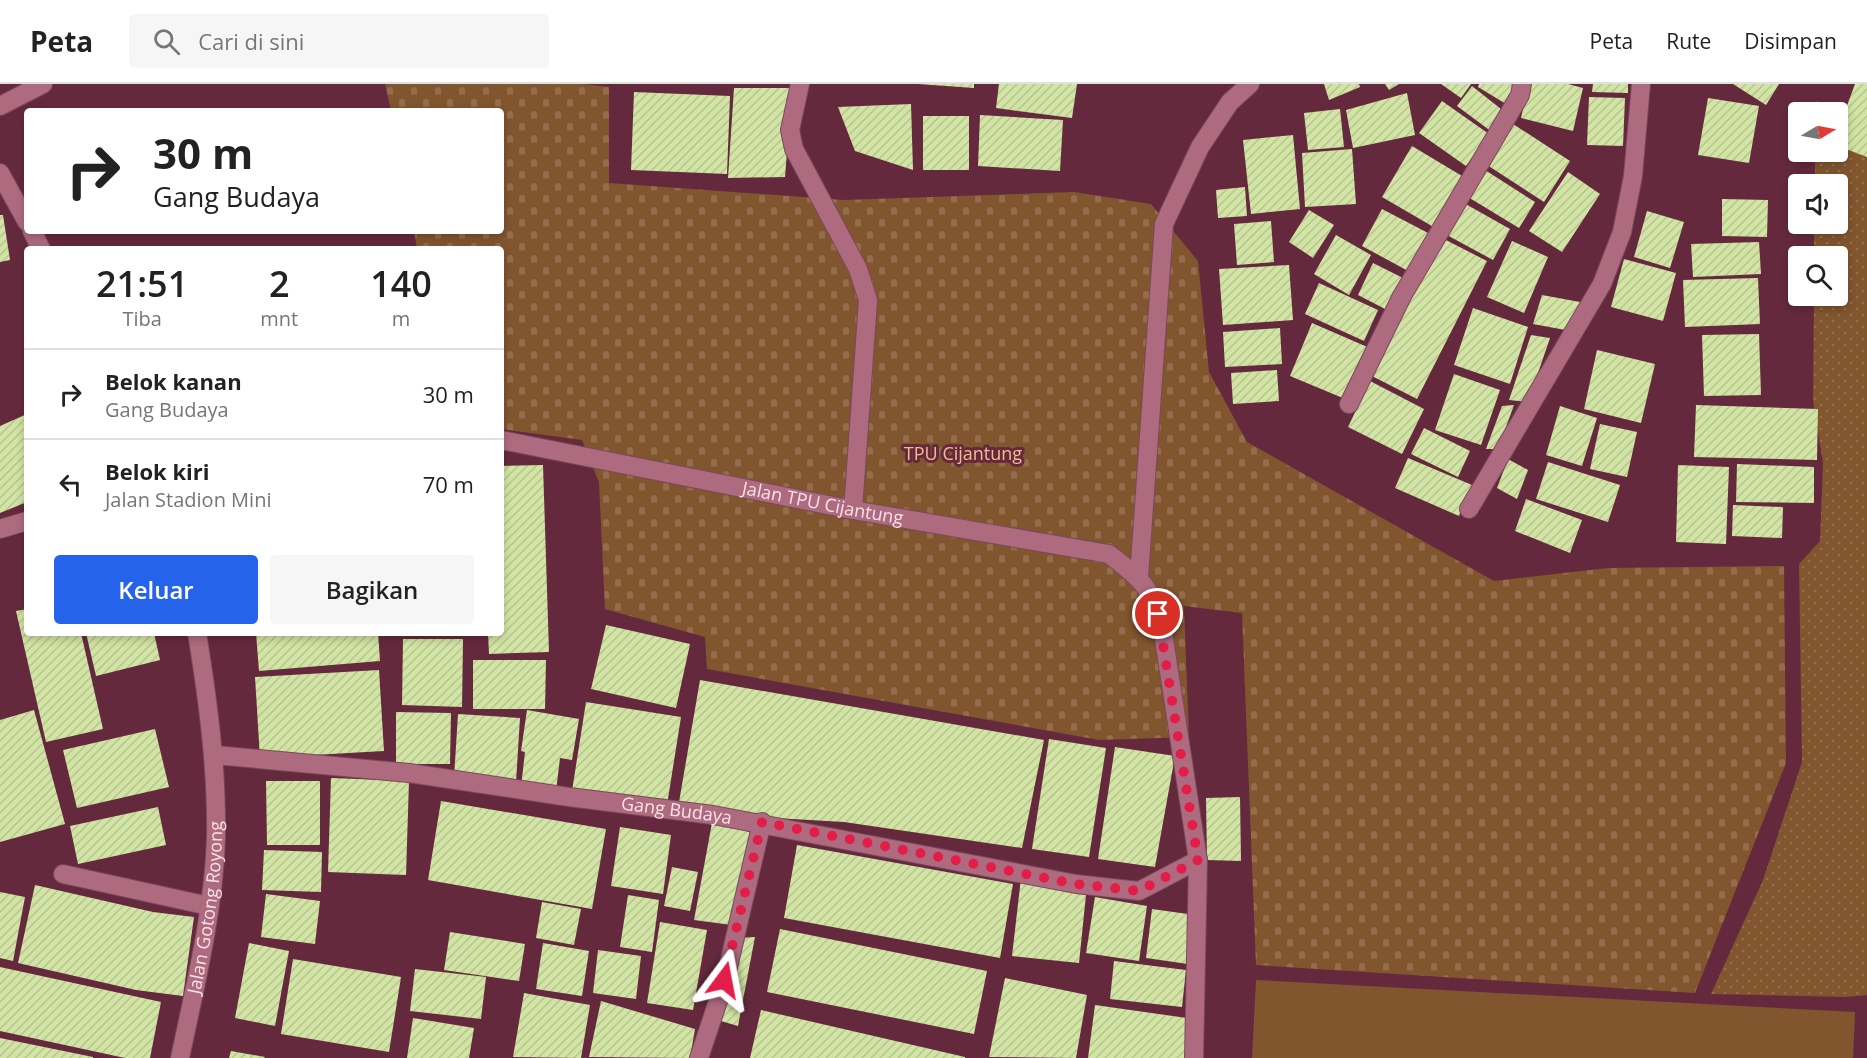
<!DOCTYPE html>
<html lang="id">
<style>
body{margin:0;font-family:"Open Sans",sans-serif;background:#f6f6f6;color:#222;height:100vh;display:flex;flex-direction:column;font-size:22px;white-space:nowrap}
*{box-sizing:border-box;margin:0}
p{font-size:20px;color:#767676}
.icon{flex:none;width:33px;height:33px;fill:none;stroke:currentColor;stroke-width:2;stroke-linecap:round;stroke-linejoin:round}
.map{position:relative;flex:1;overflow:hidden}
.sheet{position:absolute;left:24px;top:162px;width:480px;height:390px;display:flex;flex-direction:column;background:#fff;border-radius:6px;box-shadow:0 3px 9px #0003}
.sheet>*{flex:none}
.banner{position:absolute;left:24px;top:24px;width:480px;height:126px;border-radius:6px;box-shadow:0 3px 9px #0003;background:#fff;color:#222;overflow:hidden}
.needle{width:39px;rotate:80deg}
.buttons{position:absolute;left:1788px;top:18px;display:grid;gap:12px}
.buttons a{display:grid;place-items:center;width:60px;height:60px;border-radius:6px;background:#fff;box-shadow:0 3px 9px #0003;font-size:30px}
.pin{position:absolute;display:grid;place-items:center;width:51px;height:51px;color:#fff;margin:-26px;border:3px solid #fff;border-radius:50%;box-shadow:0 2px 6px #0007}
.me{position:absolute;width:66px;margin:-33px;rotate:13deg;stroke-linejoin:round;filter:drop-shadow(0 0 4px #0008)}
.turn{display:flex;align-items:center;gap:21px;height:126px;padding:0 30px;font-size:27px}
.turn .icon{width:78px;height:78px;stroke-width:2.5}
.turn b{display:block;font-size:42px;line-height:51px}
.eta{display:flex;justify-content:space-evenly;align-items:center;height:102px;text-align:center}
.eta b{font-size:36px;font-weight:600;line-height:42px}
.primary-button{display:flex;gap:12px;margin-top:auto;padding:12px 30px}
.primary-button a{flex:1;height:69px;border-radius:6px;background:#2563eb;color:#fff;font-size:24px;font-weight:600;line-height:69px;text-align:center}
.primary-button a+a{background:#f6f6f6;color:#222}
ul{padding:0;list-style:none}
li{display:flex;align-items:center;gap:18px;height:90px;padding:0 30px;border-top:2px solid #e0e0e0}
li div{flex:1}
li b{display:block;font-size:22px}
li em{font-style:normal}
header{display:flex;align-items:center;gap:36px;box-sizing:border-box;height:84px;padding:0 30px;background:#fff;border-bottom:2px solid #e0e0e0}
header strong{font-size:28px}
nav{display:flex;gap:33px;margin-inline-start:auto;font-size:21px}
.search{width:420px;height:54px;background:#f6f6f6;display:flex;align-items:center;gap:15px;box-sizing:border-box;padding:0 21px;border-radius:6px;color:#767676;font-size:22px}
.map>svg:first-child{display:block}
.grass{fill:url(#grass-dots)}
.cemetery{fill:url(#cemetery-stones)}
.garden{fill:#81552e}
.building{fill:url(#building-hatch)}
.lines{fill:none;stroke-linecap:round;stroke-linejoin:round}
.minor-casing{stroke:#79495c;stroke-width:20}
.minor{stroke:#ae6a7e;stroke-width:18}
.route{stroke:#e11d48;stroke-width:10;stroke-dasharray:0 18}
.labels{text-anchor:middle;stroke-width:6;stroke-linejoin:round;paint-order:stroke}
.park-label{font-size:18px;fill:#f6bb89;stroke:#65293e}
.street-label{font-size:18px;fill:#fbe3e9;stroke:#65293e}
</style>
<header>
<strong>Peta</strong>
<div class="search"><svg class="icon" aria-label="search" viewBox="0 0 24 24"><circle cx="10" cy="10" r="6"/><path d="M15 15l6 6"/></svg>Cari di sini</div>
<nav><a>Peta</a><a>Rute</a><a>Disimpan</a></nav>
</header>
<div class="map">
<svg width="1867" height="974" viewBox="0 0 1867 974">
<defs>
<pattern id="grass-dots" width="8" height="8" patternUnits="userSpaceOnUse" patternTransform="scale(1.5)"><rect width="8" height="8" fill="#81552e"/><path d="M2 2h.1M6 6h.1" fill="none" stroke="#946d4c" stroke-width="1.8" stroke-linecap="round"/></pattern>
<pattern id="cemetery-stones" width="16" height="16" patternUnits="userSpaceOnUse" patternTransform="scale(1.5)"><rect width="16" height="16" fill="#81552e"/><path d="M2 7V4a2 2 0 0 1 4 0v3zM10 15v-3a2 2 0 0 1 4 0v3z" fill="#946d4c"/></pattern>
<pattern id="building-hatch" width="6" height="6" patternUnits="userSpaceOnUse" patternTransform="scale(1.5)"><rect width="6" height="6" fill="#d2e4a3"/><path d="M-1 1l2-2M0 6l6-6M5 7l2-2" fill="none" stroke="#b7c490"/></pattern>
</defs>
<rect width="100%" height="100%" fill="#65293e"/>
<polygon class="grass" points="1816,17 1867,36 1867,911 1846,913 1711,910 1763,796 1802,678 1799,480 1820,457 1823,379 1813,317 1814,212 1838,212 1838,172 1814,172 1814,140 1838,140 1838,100 1815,100 1815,68 1838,68 1838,28 1816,28"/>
<polygon class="cemetery" points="385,0 583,0 609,3 609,99 844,116 1074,108 1151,120 1198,177 1209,288 1247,358 1494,497 1608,484 1784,482 1786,679 1695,909 1256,881 1242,529 1184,522 1189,653 1099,656 707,585 705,553 605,525 599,398 582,356 501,345 501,165 417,165 414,147 501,147 501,27 391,27"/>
<polygon class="garden" points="1256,896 1855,928 1853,974 1252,974"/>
<g class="building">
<polygon points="918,0 974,0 974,4"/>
<polygon points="999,0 1077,0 1072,34 996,24"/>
<polygon points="1324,0 1359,0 1360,3 1329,16"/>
<polygon points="1385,0 1399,0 1389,6"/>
<polygon points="1441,0 1471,0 1461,14"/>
<polygon points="1479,0 1517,0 1506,20 1478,3"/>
<polygon points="1529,0 1568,0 1583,4 1573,47 1521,34"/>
<polygon points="1593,0 1628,0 1628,9 1592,8"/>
<polygon points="1733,0 1779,0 1766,21"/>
<polygon points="1855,0 1867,0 1867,73 1838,62 1838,46"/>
<polygon points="1472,2 1506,29 1492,48 1457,22"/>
<polygon points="734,4 792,4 785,93 728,94"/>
<polygon points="634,8 730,12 727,90 631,86"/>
<polygon points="1407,9 1415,51 1353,64 1346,26"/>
<polygon points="1589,13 1625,14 1623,62 1587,61"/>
<polygon points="1708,14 1759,22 1749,79 1698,71"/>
<polygon points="1442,17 1489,50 1466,82 1419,49"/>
<polygon points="911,20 913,86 855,67 838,23"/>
<polygon points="1340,25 1344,63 1308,66 1304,29"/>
<polygon points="980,31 1063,36 1060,87 978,82"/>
<rect x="923" y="32" width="46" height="54"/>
<polygon points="1510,38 1570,77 1544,118 1484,79"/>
<polygon points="1293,51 1300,125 1251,130 1243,56"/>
<polygon points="1412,62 1467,95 1437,145 1382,113"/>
<polygon points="1352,65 1356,120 1305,123 1302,69"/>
<polygon points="1485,86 1535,118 1519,144 1468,113"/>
<polygon points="1568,88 1600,110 1562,168 1529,147"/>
<polygon points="1245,103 1247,132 1218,134 1216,106"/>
<polygon points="1722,115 1768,116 1767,153 1722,152"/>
<polygon points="1462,118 1510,145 1493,176 1445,150"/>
<polygon points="1382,125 1430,150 1410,188 1362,162"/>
<polygon points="1309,126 1334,141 1313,174 1289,158"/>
<polygon points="1647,127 1684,138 1670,184 1634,173"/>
<polygon points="0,131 3,131 10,176 0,178"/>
<polygon points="1271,137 1274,178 1237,181 1234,140"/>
<polygon points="1336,151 1371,171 1349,211 1314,190"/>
<polygon points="1440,153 1487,177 1417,315 1370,291"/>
<polygon points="1512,157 1548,173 1524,229 1487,213"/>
<polygon points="1759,158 1761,190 1693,193 1691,160"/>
<polygon points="1624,175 1676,189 1663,237 1611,223"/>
<polygon points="1373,179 1405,195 1389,227 1358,211"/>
<polygon points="1289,181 1293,236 1223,241 1219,185"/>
<polygon points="1758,194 1760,240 1685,243 1683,196"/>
<polygon points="1319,199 1378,226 1364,257 1305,230"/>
<polygon points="1542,211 1580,218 1571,247 1533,240"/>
<polygon points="1473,224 1528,243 1510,300 1454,281"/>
<polygon points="1312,239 1372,265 1350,317 1290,292"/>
<polygon points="1280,244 1282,280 1225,283 1223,248"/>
<polygon points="1759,250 1761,311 1704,312 1702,251"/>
<polygon points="1531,251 1550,254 1528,318 1509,316"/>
<polygon points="1597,266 1655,280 1641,339 1584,325"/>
<polygon points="1277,286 1279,317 1233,320 1231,289"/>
<polygon points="1454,290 1500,306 1481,361 1435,346"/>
<polygon points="1370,297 1424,325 1402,370 1348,343"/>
<polygon points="1514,321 1498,365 1486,365 1502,322"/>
<polygon points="1696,321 1818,325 1817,376 1694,373"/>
<polygon points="1560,322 1597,334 1582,382 1546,371"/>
<polygon points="27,330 27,418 0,429 0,342"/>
<polygon points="1600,340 1637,348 1627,393 1590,385"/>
<polygon points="1424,344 1470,367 1458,393 1411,370"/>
<polygon points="1408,374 1472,401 1459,432 1395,404"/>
<polygon points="1508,375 1528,386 1517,415 1497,404"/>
<polygon points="1548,378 1620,401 1608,438 1536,415"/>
<polygon points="1737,380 1814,383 1814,419 1736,418"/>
<polygon points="543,381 549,568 489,570 488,549 501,549 501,382"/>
<polygon points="1678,381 1729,383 1726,460 1676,458"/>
<polygon points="1526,415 1582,436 1570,469 1515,447"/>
<polygon points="1733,421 1783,423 1782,454 1732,452"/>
<polygon points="27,525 27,549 81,549 103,645 46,658 16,527"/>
<polygon points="606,541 690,560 676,624 591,605"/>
<polygon points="86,549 154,549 160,576 96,592"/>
<polygon points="256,549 378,549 380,577 259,587"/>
<polygon points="403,555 463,555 462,623 402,621"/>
<polygon points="473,576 546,576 545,625 473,625"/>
<polygon points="379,586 384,667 260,674 255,593"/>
<polygon points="700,596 1044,656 1022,764 844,738 721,731 678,724"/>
<polygon points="586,618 681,633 667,721 572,707"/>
<polygon points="34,626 65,740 0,758 0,636"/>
<polygon points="527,626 579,635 572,676 560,674 556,707 521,703 525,668 521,667"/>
<polygon points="396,628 451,629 450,680 396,680"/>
<polygon points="458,630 520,634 516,698 454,694"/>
<polygon points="155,645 169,703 77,724 63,666"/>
<polygon points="1049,655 1106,664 1089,773 1032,765"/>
<polygon points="1115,663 1175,672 1155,783 1098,775"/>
<polygon points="331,694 409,697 406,791 328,788"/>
<polygon points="266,697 320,697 320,761 267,761"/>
<polygon points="1240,713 1241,777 1207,776 1206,714"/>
<polygon points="441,717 606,745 592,825 428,796"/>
<polygon points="158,723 166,761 78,780 70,742"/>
<polygon points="712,739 754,749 732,841 694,836"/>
<polygon points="620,743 671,751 663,810 611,802"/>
<polygon points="797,761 1013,800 1000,874 784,834"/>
<polygon points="264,766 322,768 321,808 262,806"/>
<polygon points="672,783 698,788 690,827 664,822"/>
<polygon points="1021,794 1087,801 1079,879 1012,872"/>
<polygon points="35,801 153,828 194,833 183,912 136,906 18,879"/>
<polygon points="0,808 25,813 13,877 0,874"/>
<polygon points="266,810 320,817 315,860 261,853"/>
<polygon points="628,811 659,816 652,868 620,863"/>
<polygon points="1095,813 1147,822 1139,877 1086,869"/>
<polygon points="542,818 581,825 574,861 536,854"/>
<polygon points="1152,825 1195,831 1188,880 1146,874"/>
<polygon points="660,838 707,846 693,926 647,919"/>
<polygon points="780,845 987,887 974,950 767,908"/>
<polygon points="450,848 525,860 519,897 444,886"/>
<polygon points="755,853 738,942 721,937 739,854"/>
<polygon points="249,859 289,867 275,942 235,934"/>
<polygon points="543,859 589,867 582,912 536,905"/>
<polygon points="598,866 641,872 636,915 593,909"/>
<polygon points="293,875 401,893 389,968 281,950"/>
<polygon points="1114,877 1186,886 1182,923 1110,915"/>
<polygon points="0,883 161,918 150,974 125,974 0,947"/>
<polygon points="415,885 486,893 481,935 410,927"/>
<polygon points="1005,894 1087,911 1076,974 989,973"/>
<polygon points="524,909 590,921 581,974 513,973"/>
<polygon points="601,917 695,945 690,974 589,973"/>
<polygon points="1095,921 1194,935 1190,974 1088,974"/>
<polygon points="761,926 965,973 965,974 750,974"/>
<polygon points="413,934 474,944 469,974 407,974"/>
<polygon points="0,954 93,973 93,974 0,974"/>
<polygon points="231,967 265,973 264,974 229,974"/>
</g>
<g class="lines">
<g class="minor-casing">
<g id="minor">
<polyline points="800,0 790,46 794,65 858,185 868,216 853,426"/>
<polyline points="0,22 43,0"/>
<polyline points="0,89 27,138"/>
<polyline points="32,147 41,165"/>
<polyline points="1349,320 1402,212 1520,11 1522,0"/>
<path id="s1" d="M501 356 853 426 1109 470C1141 495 1150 501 1162 542L1198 776 1194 974"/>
<polyline points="1469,425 1602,200 1622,148 1633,92 1641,0"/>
<polyline points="0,445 27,437"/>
<polyline points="1139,493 1164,140 1200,63 1230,18 1250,0"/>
<path id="s2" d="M215 671 409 689 569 713 713 731 1076 800 1139 807 1198 776"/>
<polyline points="63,790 209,822"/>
<path id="s3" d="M180 974C195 902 214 827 216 753 217 684 208 617 197 549"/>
<polyline points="699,974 725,896 762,738"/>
</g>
</g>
<use href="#minor" class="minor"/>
</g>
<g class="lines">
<polyline class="route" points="724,896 762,738 1076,800 1139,807 1198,776 1158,530"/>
</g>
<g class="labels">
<g class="park-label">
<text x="963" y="376">TPU Cijantung</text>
</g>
<g class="street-label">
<text dy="6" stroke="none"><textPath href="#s1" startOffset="328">Jalan TPU Cijantung</textPath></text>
<text dy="6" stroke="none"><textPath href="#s2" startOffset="465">Gang Budaya</textPath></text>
<text dy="6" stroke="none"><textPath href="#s3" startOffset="153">Jalan Gotong Royong</textPath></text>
</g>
</g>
</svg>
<div class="buttons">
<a><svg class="needle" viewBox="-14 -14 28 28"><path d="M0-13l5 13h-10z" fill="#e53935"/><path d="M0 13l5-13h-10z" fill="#767676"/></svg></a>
<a><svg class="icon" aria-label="sound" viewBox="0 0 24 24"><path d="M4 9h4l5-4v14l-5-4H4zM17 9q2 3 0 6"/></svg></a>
<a><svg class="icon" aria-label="search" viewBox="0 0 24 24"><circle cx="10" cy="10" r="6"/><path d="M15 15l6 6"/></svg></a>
</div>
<div class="pin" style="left:1158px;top:530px;background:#d93025"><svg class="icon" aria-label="arrive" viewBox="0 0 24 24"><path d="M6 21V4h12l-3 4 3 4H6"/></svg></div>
<svg class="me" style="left:724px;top:896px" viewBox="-20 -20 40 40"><path d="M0-17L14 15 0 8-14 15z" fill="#e11d48" stroke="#fff" stroke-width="4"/></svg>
<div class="banner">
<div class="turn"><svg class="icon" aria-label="right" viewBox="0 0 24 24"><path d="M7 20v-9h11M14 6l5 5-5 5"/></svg><div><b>30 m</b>Gang Budaya</div></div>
</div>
<section class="sheet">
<div class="eta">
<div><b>21:51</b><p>Tiba</p></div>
<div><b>2</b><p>mnt</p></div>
<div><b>140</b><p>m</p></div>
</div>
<ul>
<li><svg class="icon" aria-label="right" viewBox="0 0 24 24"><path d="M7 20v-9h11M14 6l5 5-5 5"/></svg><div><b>Belok kanan</b><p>Gang Budaya</p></div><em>30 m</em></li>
<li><svg class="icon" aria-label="left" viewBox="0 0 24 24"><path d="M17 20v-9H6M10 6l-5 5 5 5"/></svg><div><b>Belok kiri</b><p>Jalan Stadion Mini</p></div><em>70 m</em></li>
</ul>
<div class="primary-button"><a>Keluar</a><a>Bagikan</a></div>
</section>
</div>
